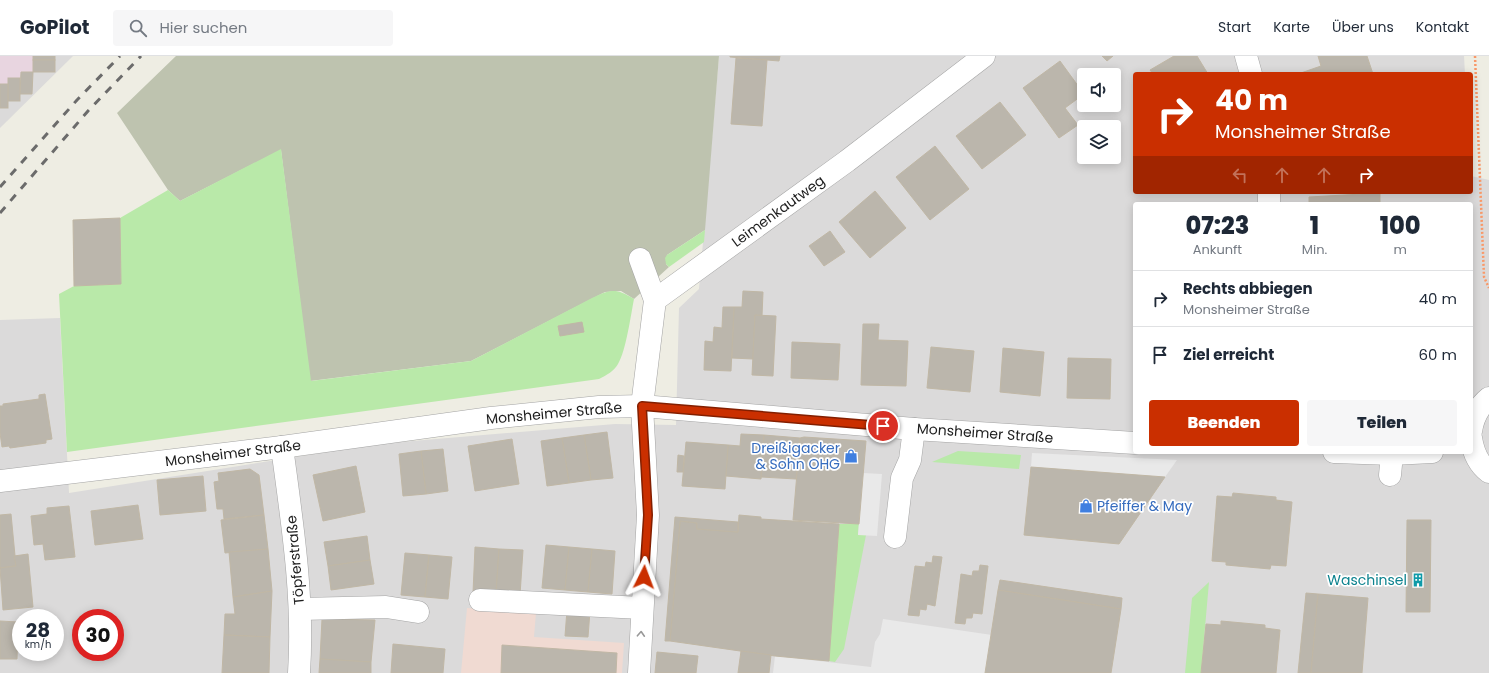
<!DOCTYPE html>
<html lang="de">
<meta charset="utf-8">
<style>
body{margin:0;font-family:Poppins,sans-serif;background:#f6f6f7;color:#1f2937;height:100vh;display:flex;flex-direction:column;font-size:15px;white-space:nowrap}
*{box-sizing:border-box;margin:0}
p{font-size:13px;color:#747a83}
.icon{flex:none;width:22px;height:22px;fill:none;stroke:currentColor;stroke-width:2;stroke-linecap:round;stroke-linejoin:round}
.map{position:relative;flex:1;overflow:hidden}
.side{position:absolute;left:1133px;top:146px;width:340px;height:252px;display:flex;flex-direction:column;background:#fff;border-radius:4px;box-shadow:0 2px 10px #0003}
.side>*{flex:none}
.hud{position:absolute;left:1133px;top:16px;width:340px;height:122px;border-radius:4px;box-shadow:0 2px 10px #0003;background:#ca2f00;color:#fff;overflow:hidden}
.controls{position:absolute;left:1077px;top:12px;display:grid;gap:8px}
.controls a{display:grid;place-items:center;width:44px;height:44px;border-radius:4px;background:#fff;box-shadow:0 2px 10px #0003;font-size:20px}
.speed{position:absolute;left:12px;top:553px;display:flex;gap:8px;font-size:20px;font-weight:700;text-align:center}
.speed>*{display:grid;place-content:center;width:52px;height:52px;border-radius:50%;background:#fff;box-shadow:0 2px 10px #0003;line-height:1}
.speed small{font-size:10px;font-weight:400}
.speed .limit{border:6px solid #d22;background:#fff;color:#111}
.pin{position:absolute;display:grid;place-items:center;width:34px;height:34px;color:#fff;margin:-17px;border:2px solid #fff;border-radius:50%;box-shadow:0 1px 4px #0007}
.me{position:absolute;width:44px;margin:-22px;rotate:3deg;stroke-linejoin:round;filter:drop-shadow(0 0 3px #0008)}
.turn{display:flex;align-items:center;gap:14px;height:84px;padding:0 16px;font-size:18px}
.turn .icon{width:52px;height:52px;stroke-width:2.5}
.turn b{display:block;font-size:28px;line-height:34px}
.lanes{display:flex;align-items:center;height:38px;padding:0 16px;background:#0003;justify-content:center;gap:20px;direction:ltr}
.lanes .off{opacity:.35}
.eta{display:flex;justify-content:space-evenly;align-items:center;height:68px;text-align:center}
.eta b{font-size:24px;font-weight:800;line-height:28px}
.cta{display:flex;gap:8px;margin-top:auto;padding:8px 16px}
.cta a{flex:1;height:46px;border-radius:4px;background:#ca2f00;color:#fff;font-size:16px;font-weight:800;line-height:46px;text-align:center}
.cta a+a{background:#f6f6f7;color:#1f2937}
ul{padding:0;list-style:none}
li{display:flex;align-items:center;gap:12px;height:56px;padding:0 16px;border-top:1px solid #e0e1e3}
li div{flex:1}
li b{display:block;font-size:15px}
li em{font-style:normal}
header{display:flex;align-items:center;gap:24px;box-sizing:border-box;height:56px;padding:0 20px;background:#fff;border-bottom:1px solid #e0e1e3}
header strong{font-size:19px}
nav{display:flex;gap:22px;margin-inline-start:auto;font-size:14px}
.search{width:280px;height:36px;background:#f6f6f7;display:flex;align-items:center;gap:10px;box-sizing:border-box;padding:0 14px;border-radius:4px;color:#747a83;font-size:15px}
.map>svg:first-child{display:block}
.residential{fill:#dbdada;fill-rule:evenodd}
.commercial{fill:#f0dad2}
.industrial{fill:#e8d5e0}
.construction{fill:#bec3af}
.grass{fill:#b9e9a9}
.parking{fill:#e9e9e9}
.building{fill:#bbb6ac;stroke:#c0b7a5}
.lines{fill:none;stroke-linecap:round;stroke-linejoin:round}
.minor-casing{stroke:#a4a4a4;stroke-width:23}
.path{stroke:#f99969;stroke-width:2.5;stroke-dasharray:2 2;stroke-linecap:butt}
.minor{stroke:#fff;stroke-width:22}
.rail{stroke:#6b6b6b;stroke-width:3;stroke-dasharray:8 8;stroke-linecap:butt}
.oneway{stroke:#999}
.route-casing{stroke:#831f00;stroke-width:10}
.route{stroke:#ca2f00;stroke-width:7}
.labels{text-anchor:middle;stroke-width:3.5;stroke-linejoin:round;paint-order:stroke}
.street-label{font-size:14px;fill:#1d1d1d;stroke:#fff}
.shop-label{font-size:14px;fill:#366cbe;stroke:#fff;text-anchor:end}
.culture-label{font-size:14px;fill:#0d838f;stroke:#fff;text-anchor:end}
</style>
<header>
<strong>GoPilot</strong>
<div class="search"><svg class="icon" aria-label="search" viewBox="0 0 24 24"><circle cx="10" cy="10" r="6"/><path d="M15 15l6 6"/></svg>Hier suchen</div>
<nav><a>Start</a><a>Karte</a><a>Über uns</a><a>Kontakt</a></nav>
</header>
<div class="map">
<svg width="1489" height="617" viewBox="0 0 1489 617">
<rect width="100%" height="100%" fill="#eeede3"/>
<g class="residential">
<polygon points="0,0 73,0 0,72"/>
<path d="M719 0H1464L1465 18H1135V136H1471V120L1489 124V617H0V264L60 262 69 437 377 388 615 368 676 369 679 252 699 233ZM1084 19H1114V49H1084ZM1084 71H1114V101H1084ZM1135 148H1471V396H1135ZM21 562H55V596H21ZM81 562H115V596H81Z"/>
</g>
<polygon class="commercial" points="467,552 536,557 534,581 624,587 622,617 461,617"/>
<polygon class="industrial" points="0,0 33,0 33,16 21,16 20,22 8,22 8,28 0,28"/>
<polygon class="construction" points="176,0 719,0 705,174 667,199 666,208 669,211 634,243 621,235 605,236 471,305 310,325 281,94 180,145 168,134 117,57"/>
<g class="grass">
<path d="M281 93 311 325 471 305 592 242C611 233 616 232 634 243 631 258 626 295 618 308 614 315 607 319 599 323L67 396 59 238 74 230 121 228 120 162 168 134 180 145Z"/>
<polygon points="705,174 704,186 669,211 666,208 665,202 667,199"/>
<polygon points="958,395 1021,399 1019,413 932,406"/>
<polygon points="839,468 859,468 858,479 866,479 844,593 835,606 829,605"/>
<polygon points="1209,526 1201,617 1185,617 1192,542"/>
</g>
<g class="parking">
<polygon points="1032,397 1177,404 1165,421 1031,411"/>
<polygon points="863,417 882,418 877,480 858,479"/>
<polygon points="883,563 992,579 985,617 773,617 775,600 871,611 875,586 880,578"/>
</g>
<g class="building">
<rect x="33" y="0" width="22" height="4"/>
<polygon points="730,0 780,0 779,5 730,1"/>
<polygon points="1102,0 1113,0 1107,5"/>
<polygon points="1174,0 1197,0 1208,18 1153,18 1150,14"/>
<polygon points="1318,0 1367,0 1373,18 1298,18 1321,10"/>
<polygon points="736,2 767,4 762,70 731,68"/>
<rect x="33" y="4" width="22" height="12"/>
<polygon points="1060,5 1084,38 1065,52 1078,69 1059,82 1023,32"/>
<polygon points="21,16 33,16 32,38 20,38"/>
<rect x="8" y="22" width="12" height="23"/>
<rect x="0" y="28" width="8" height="24"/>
<polygon points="1000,46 1026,79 982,113 956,80"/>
<polygon points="935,90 969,133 930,164 896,121"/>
<polygon points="875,135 906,172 870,202 839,166"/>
<polygon points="1380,137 1380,148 1309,148 1309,141"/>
<polygon points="120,162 121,228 74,230 73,164"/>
<polygon points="830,175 845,196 824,210 809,190"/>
<polygon points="743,235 763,236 762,260 755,259 753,303 732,302 734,251 742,251"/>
<polygon points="723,251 734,251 731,315 704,314 705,285 713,286 714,271 722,272"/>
<polygon points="755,259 776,260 773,320 752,319"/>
<polygon points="582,266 584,276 560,280 558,270"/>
<polygon points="863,268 879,268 878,284 908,285 906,330 861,329"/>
<polygon points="792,286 840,288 838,324 791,322"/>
<polygon points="931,291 974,295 970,336 927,332"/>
<polygon points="1003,292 1044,296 1040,340 1000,336"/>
<polygon points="1068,302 1111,303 1110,343 1067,342"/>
<polygon points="45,338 52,383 46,384 46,387 10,392 9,390 2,391 0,377 0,350 3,350 3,348 39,343 39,339"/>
<polygon points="607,376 613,422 591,424 584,379"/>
<polygon points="741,378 764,379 761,423 726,420 728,389 740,390"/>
<polygon points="584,379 591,424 569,427 562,382"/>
<polygon points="764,379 800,382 796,423 761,421"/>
<polygon points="804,381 866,385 859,468 793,464 800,382"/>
<polygon points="562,382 569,427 547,430 541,385"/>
<polygon points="512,383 519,428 475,435 468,390"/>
<polygon points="686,386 728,389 725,433 682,430"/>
<polygon points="443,393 448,435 426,438 421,395"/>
<polygon points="421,395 426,438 403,440 399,398"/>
<polygon points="678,399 684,400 683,416 677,416"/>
<polygon points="356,410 365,456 323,465 313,419"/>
<polygon points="1031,411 1165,421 1119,488 1024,479"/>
<polygon points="250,413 259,419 264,459 224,463 223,453 217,453 214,426 219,425 218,417"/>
<polygon points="203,420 206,455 160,459 157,424"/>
<polygon points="1233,437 1276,441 1276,444 1292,446 1286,510 1271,509 1270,513 1226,509 1226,506 1212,505 1217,440 1232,441"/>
<polygon points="138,449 143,483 95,489 91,455"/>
<polygon points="69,450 75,501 45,504 43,488 34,489 31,460 47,458 47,452"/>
<polygon points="11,458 16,510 0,512 0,459"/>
<polygon points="264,459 268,493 225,497 221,464"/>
<polygon points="739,459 761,461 761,463 839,468 829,605 775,600 670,585 680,465 697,467 697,473 738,476"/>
<polygon points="675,461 738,466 738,476 697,473 697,467 680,465 670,585 665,585"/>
<polygon points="1407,464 1431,464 1430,556 1406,556"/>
<polygon points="367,480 370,504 328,510 324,486"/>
<polygon points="546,489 569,491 565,534 542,532"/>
<polygon points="475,491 499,493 496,538 473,537"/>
<polygon points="569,491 592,493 588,536 565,534"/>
<polygon points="268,493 272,535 233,541 229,496"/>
<polygon points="499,493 523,494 520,539 496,538"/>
<polygon points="592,493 615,495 612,538 588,536"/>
<polygon points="405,497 429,499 425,541 401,539"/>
<polygon points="28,498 33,551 3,554 0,512 16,510 14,500"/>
<polygon points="429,499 452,501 448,543 425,541"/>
<polygon points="933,500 942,501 935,550 927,548 926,554 920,553 919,560 908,559 915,510 925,511 926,506 932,507"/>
<polygon points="370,504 374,528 331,534 328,510"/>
<polygon points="980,509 988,510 982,558 973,557 972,562 966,562 965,568 955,567 961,518 972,520 973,515 979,515"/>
<polygon points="1000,524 1122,542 1121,553 998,534"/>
<polygon points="998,534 1121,553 1111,617 985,617"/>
<polygon points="272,535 270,581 224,579 225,558 235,558 233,541"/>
<polygon points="1306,537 1318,538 1311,617 1298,617"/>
<polygon points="1318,538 1368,542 1362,617 1311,617"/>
<polygon points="567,554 590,555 588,581 565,580"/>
<polygon points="322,563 375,564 371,606 320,603"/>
<polygon points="0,565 18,566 17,603 0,603"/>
<polygon points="1221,565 1265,569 1265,572 1280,574 1276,617 1201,617 1206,568 1221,569"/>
<polygon points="224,579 270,581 269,617 222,617"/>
<polygon points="393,588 445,593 443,617 391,617"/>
<polygon points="502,589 617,597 616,617 501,617"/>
<polygon points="741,595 771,599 769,617 738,617"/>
<polygon points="657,596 698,600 696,617 655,617"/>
<polygon points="320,603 371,606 371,617 319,617"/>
</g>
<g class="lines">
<g class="minor-casing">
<g id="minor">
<polyline points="1246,0 1251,18"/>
<polyline points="1269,136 1269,148"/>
<polyline points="640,203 655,244"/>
<path d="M1471 375C1473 362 1478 351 1489 342"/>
<path d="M1471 382C1473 395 1478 408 1489 416"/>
<path d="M282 391C292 466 304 541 299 617"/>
<polyline points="1334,396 1392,398 1432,396"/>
<polyline points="1390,419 1392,398"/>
<polyline points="0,425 282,391 491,362 599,351 642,350 914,373 1135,387"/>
<polyline points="895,481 902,422 910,404 914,373"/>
<polyline points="480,544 642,552"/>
<polyline points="300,553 386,551 418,556"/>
<polyline points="639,617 648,459 642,350 655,244 847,105 984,0"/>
</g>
</g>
<polyline class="path" points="1475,0 1484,221 1489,232"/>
<use href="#minor" class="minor"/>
<g class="rail">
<polyline points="0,131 77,44 120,0"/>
<polyline points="0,157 88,55 141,0"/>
</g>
</g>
<defs><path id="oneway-chevron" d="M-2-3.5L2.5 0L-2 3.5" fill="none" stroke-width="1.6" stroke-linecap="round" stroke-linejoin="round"/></defs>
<use class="oneway" href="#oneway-chevron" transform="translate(641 578) rotate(-87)"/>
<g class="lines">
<g class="route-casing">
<polyline id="route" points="644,521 648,459 642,350 883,370"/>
</g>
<use href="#route" class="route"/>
</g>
<defs>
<g id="shop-bare" transform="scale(1.08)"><path d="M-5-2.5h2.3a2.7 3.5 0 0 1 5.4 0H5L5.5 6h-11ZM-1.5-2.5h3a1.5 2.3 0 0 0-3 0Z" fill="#3f7fe0" stroke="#fff" stroke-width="2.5" paint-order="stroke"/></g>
<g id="building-bare" transform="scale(1.08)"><path d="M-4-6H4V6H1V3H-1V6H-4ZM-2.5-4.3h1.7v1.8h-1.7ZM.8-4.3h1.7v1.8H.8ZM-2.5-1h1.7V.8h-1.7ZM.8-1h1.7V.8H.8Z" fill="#0f9aa8" stroke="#fff" stroke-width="2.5" paint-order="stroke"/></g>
</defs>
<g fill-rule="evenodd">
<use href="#shop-bare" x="851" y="400"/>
<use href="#shop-bare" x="1086" y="450"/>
<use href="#building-bare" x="1418" y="524"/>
</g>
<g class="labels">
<g class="street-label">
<text transform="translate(778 155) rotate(-36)" y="5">Leimenkautweg</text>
<text transform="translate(554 357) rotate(-5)" y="5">Monsheimer Straße</text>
<text transform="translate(985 377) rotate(4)" y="5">Monsheimer Straße</text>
<text transform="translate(233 397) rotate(-7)" y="5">Monsheimer Straße</text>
<text transform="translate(295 504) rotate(-95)" y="5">Töpferstraße</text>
</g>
<g class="shop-label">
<text x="840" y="397">Dreißigacker<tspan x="840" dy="16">&amp; Sohn OHG</tspan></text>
<text x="1097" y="455" text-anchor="start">Pfeiffer &amp; May</text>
</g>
<g class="culture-label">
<text x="1407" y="529">Waschinsel</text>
</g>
</g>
</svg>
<div class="controls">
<a><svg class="icon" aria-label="sound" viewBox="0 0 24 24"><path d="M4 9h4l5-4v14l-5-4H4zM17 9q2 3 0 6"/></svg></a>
<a><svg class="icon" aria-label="layers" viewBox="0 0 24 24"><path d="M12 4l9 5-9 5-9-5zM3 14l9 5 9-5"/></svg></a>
</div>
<div class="speed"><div>28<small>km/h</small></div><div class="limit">30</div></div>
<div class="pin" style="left:883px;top:370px;background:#d93025"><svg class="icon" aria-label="arrive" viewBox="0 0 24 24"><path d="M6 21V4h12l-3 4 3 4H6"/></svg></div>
<svg class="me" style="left:644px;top:521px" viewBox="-20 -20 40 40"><path d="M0-17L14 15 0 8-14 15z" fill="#ca2f00" stroke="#fff" stroke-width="4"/></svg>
<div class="hud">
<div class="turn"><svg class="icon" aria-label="right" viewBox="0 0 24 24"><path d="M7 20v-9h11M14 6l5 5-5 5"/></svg><div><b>40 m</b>Monsheimer Straße</div></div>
<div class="lanes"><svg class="icon off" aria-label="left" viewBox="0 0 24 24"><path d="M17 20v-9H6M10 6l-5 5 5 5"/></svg><svg class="icon off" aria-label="ahead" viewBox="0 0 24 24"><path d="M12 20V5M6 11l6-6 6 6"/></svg><svg class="icon off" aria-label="ahead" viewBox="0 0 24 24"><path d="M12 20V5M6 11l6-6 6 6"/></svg><svg class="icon" aria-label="right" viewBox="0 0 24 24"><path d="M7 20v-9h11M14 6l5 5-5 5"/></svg></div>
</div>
<section class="side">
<div class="eta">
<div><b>07:23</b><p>Ankunft</p></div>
<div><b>1</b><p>Min.</p></div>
<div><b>100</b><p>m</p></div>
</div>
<ul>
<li><svg class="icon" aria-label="right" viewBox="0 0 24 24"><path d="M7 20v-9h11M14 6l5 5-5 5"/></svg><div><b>Rechts abbiegen</b><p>Monsheimer Straße</p></div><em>40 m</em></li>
<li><svg class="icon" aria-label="arrive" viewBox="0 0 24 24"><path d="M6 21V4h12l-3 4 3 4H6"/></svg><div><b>Ziel erreicht</b></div><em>60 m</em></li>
</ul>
<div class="cta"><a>Beenden</a><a>Teilen</a></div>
</section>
</div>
